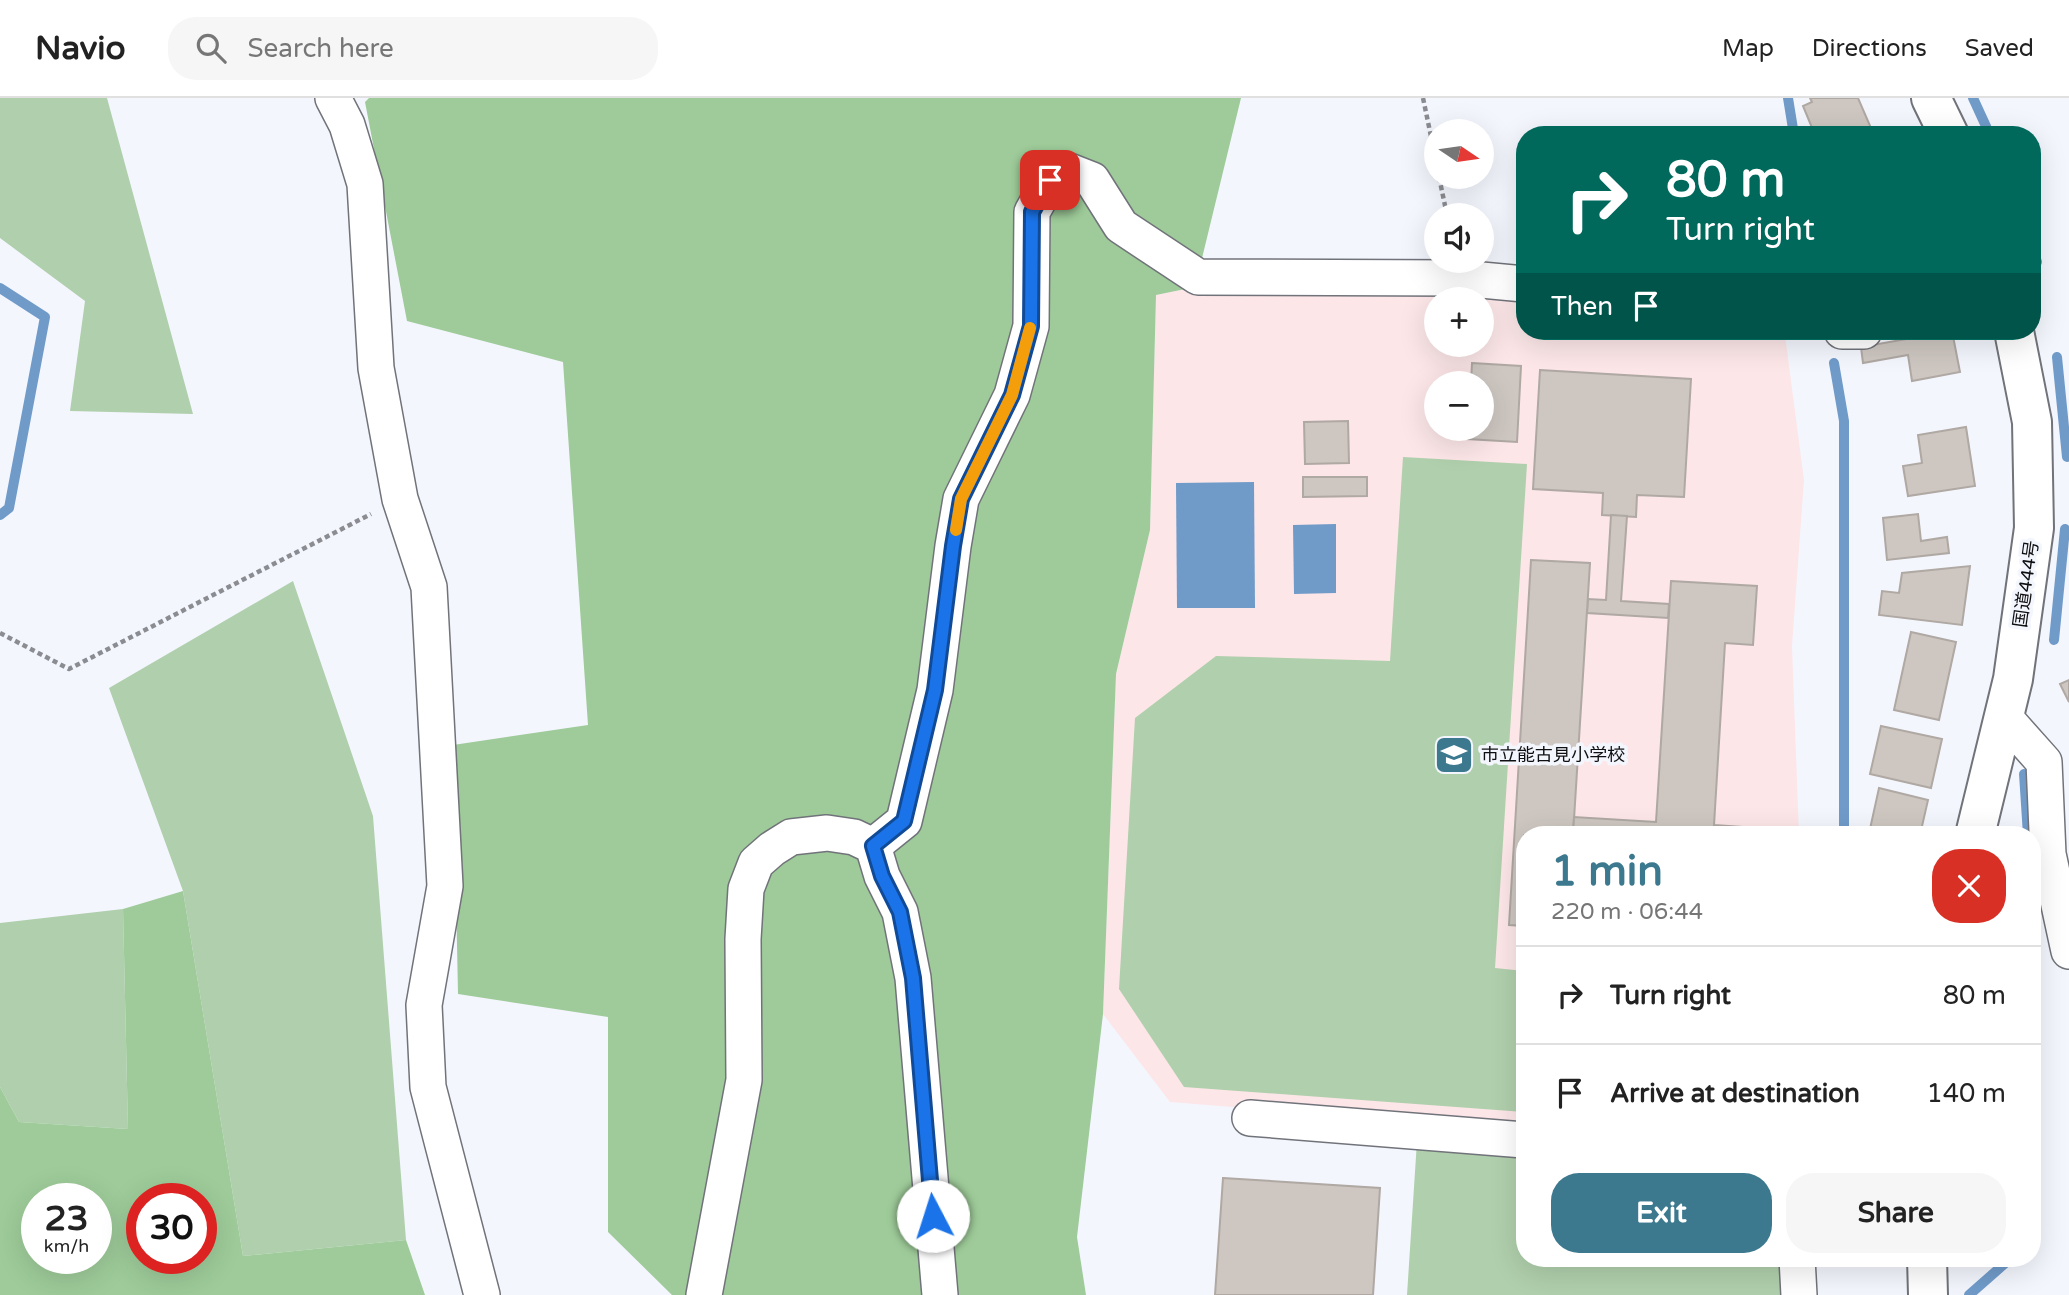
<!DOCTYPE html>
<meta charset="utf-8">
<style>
body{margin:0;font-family:"Varela Round","Noto Sans JP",sans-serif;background:#f6f6f6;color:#222;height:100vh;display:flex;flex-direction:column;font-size:26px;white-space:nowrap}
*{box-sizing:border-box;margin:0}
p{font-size:23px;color:#767676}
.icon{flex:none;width:38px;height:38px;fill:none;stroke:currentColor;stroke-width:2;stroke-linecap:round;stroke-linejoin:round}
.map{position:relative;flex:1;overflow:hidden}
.panel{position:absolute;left:1516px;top:728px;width:525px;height:441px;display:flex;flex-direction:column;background:#fff;border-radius:28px;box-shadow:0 7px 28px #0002}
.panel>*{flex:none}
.guide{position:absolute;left:1516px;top:28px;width:525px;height:214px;border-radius:28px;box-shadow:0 7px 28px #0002;background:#00695c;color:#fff;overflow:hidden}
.needle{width:46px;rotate:103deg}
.fabs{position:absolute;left:1424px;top:21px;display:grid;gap:14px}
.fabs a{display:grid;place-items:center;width:70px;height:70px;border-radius:50%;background:#fff;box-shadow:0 7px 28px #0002;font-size:35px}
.speed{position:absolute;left:21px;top:1085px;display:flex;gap:14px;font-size:35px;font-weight:700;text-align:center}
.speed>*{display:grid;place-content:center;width:91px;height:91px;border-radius:50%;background:#fff;box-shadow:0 7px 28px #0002;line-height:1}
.speed small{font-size:18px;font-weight:400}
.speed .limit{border:10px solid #d22;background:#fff;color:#111}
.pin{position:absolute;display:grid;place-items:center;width:60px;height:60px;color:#fff;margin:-30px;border-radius:14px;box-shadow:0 4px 10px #0006}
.me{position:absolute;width:77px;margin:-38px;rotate:355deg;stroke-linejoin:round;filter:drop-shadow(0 0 5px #0008)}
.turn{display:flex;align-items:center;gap:24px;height:147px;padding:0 35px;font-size:32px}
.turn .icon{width:91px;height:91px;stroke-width:2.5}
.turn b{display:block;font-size:49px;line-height:60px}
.then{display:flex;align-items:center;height:66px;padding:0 35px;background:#0003;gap:14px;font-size:26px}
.round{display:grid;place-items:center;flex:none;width:74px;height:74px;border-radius:28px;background:#f6f6f6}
.head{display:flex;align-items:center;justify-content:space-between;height:119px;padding:0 35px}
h1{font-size:42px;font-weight:700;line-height:52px;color:#3c798f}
.button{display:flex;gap:14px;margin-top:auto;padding:14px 35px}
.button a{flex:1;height:80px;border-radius:28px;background:#3c798f;color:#fff;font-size:28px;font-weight:700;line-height:80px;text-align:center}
.button a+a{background:#f6f6f6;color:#222}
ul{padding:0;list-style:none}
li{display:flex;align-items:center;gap:21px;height:98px;padding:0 35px;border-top:2px solid #e0e0e0}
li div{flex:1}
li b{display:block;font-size:26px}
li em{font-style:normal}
header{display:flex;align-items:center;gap:42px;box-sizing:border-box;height:98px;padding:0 35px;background:#fff;border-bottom:2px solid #e0e0e0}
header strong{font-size:33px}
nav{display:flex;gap:38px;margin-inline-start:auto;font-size:24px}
.search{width:490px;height:63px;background:#f6f6f6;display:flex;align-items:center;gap:18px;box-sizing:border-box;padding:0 24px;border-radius:28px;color:#767676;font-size:26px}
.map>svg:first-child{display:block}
.education{fill:#fce6e8;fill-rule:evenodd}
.green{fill:#b0cfac}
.forest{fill:#9ecb99;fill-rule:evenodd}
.water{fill:#709bc9}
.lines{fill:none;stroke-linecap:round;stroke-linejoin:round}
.stream{stroke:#709bc9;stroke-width:10}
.building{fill:#cdc6c1;stroke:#afa8a3;stroke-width:2}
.street-casing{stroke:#71737a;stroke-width:38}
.highway-casing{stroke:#71737a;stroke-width:42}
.path{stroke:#8a8c91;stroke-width:4.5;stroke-dasharray:5 3.5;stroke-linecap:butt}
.street{stroke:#fff;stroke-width:35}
.highway{stroke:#fff;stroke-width:38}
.route-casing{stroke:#114b97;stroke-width:18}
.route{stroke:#1a73e8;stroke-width:12}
.slow{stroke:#f59e0b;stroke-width:12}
.labels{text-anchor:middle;stroke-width:7;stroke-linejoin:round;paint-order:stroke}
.street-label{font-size:18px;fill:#0e0f11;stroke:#f4f6fe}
.poi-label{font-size:18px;fill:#0e0f11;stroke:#f4f6fe;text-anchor:start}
</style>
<header>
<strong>Navio</strong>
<div class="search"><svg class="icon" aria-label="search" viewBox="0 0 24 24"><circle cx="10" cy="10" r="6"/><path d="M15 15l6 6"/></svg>Search here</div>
<nav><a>Map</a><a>Directions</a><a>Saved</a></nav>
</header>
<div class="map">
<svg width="2069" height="1197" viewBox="0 0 2069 1197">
<rect width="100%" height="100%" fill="#f4f6fe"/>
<path class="education" d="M1195 189 1524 193V233H1779L1785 237 1804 382 1792 548 1799 737H1524V1033L1170 1004 1103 916 1116 576 1150 432 1156 197ZM1437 201H1482V247H1437ZM1437 285H1482V331H1437Z"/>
<g class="green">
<polygon points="0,0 107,0 193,316 70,313 85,203 0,140"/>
<polygon points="1403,359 1527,366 1495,870 1524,873 1524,1014 1184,989 1119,891 1135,620 1216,558 1390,563"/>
<polygon points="293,483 373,718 406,1142 243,1158 183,793 109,590"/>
<polygon points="123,811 128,1031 19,1024 0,989 0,825"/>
<polygon points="1417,1043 1524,1053 1524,1160 1781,1160 1781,1197 1407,1197"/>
</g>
<g class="forest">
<polygon points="369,0 1241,0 1195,189 1156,197 1150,432 1116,576 1103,916 1077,1139 1086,1197 672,1197 608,1134 608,919 458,896 453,647 588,627 563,264 407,223 365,4"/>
<path d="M183 793 243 1158 406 1142 425 1197H0V989L19 1024 128 1031 123 811ZM37 1101H96V1160H37ZM142 1101H201V1160H142Z"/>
</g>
<g class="water">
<polygon points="1254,384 1255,510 1177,510 1176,385"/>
<polygon points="1336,426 1336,495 1294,496 1293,427"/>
</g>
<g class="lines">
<g class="stream">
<polyline points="1788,0 1794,37"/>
<polyline points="1973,0 1990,37"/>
<polyline points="2032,149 2037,164"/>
<polyline points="0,190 45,219 9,410 0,417"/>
<polyline points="2057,259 2067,359"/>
<polyline points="1834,265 1844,323 1844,737"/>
<polyline points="2054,542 2065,431"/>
<polyline points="2024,676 2028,737"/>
<polyline points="2032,786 2032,792"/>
<polyline points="2032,1048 2032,1059"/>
<polyline points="1969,1197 2011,1160"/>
</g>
</g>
<g class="building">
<polygon points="1810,0 1858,0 1874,37 1815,37 1803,8 1812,4"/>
<polygon points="1952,233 1960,274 1912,283 1908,257 1863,265 1861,249"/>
<polygon points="1472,265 1521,268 1517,344 1467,341 1468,331 1482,331 1482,285 1471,285"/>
<polygon points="1540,272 1691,281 1684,399 1637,397 1636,419 1602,417 1603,395 1533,391"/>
<polygon points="1348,323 1349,365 1305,366 1304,324"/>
<polygon points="1966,329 1975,388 1908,398 1903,368 1922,365 1918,337"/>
<polygon points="1303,379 1367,379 1367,398 1303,399"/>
<polygon points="1918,416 1921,443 1947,439 1949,455 1887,462 1883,420"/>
<polygon points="1611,417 1627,418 1621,503 1669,506 1668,520 1587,515 1588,501 1606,502"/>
<polygon points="1531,462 1590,465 1573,737 1524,737 1524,828 1509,827"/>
<polygon points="1970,468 1962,527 1879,517 1882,493 1899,495 1902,475"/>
<polygon points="1671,483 1757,488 1753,547 1725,545 1714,727 1742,729 1742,737 1573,737 1574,719 1656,724"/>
<polygon points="1911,534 1956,544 1939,622 1894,612"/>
<polygon points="2069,582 2069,604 2060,586"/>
<polygon points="1881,628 1942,641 1931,690 1870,676"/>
<polygon points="1879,690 1928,702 1920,737 1895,737 1870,731"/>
<polygon points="1223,1080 1380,1090 1373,1197 1215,1197"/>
</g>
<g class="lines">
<g class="street-casing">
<g id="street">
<polyline points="333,0 347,27 365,86 376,270 400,401 429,489 445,788 424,907 428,989 482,1197"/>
<polyline points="1842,233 1864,233"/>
<polyline points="2004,619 2044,664 2048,756 2069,853"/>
<polyline points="873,748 904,723 935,592 953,448 961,401 1012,297 1031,228 1032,114 1050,82 1069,73 1092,82 1121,128 1198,179 1460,180 1524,186"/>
<polyline points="1250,1020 1524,1042"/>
<polyline points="1797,1160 1799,1197"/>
<polyline points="704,1197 744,982 743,841 746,791 756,765 772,751 791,739 827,735 854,739 873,748 882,778 900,814 913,880 940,1197"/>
</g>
</g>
<g class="highway-casing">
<g id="highway">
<polyline points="1931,0 1949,37"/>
<polyline points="1975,737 2013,581 2034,430 2032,324 2014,233"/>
<polyline points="1927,1160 1928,1197"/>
</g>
</g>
<g class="path">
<polyline points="1423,0 1437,67"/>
<polyline points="1439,79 1447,117"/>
<polyline points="0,535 69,571 371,416"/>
</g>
<use href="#street" class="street"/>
<use href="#highway" class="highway"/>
</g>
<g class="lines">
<g class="route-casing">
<polyline id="route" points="933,1118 913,880 900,814 882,778 873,748 904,723 935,592 953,448 961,401 1012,297 1031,228 1032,114 1050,82"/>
</g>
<use href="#route" class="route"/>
<polyline class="slow" points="956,432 961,401 1012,297 1030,230"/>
</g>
<defs>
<g id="school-square" transform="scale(2.0125)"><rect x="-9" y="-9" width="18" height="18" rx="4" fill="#3c798f" stroke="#f4f6fe"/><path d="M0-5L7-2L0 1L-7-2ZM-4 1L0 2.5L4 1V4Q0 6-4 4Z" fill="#fff"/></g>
</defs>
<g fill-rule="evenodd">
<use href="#school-square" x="1454" y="657"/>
</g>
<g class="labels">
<g class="street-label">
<text transform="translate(2026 486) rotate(-82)" y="6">国道444号</text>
</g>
<g class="poi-label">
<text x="1481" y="663">市立能古見小学校</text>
</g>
</g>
</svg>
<div class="fabs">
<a><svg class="needle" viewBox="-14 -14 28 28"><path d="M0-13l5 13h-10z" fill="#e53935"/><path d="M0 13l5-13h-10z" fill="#767676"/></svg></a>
<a><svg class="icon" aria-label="sound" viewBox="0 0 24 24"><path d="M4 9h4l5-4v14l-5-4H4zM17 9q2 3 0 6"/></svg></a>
<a>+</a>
<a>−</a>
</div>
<div class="speed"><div>23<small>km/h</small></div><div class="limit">30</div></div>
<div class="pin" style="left:1050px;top:82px;background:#d93025"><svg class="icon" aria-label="arrive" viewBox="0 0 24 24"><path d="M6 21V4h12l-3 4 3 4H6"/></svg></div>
<svg class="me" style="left:933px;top:1118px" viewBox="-20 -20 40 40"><circle r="19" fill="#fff"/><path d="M0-13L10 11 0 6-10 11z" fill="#1a73e8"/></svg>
<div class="guide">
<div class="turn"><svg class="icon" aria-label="right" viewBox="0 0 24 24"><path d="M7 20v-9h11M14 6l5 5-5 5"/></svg><div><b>80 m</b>Turn right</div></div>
<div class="then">Then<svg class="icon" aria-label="arrive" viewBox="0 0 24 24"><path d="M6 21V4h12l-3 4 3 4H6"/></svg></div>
</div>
<section class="panel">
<div class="head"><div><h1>1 min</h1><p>220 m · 06:44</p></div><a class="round" style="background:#d93025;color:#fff"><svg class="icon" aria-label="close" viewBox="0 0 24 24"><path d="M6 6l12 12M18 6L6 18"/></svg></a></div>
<ul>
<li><svg class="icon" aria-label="right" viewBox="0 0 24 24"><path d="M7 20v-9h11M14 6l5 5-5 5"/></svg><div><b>Turn right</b></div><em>80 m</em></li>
<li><svg class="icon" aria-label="arrive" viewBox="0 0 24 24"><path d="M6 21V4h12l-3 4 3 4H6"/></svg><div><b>Arrive at destination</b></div><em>140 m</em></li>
</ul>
<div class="button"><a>Exit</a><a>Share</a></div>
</section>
</div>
